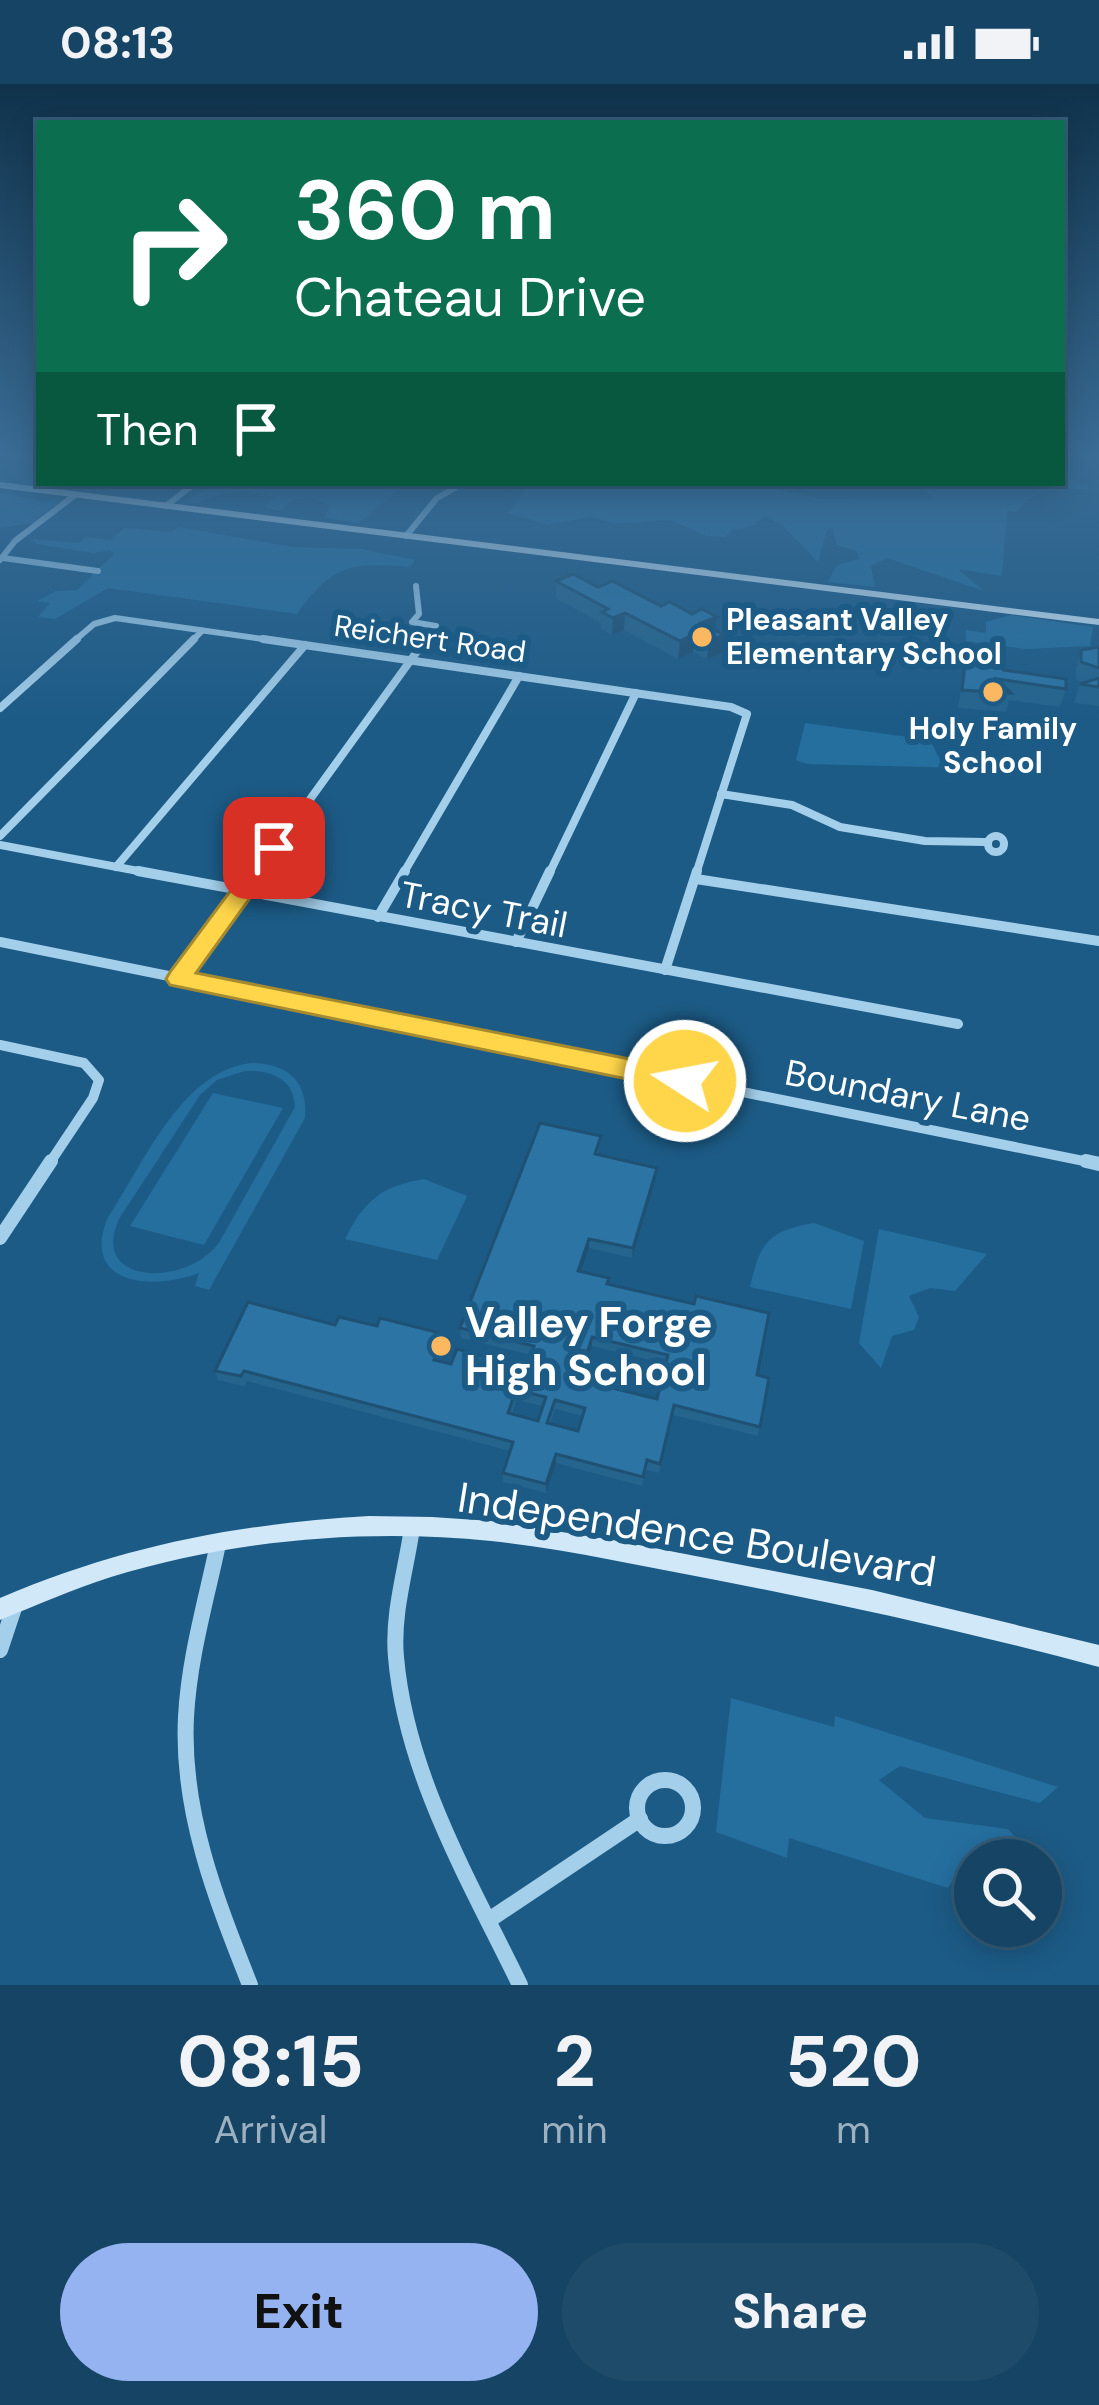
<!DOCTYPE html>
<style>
body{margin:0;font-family:"DM Sans",sans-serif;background:#1e4b6a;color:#f1f3f6;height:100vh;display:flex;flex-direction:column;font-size:45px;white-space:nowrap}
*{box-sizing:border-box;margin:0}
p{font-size:39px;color:#9db0bf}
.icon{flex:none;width:66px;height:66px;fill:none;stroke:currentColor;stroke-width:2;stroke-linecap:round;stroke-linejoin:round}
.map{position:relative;height:1901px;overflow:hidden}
.side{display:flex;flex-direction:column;background:#154464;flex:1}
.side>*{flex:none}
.guide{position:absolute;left:36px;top:36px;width:1029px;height:366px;border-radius:0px;box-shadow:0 6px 30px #0003,0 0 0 3px #345c78;background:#0b6e4f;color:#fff;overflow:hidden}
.tools{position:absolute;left:954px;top:1755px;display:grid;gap:24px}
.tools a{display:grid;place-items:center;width:108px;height:108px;border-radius:50%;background:#154464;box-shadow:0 6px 30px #0003,0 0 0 3px #345c78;font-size:60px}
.pin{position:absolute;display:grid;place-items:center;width:102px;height:102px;color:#fff;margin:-51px;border-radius:24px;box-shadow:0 6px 18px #0006}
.me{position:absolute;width:132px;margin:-66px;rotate:281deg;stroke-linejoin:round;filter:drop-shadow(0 0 9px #0008)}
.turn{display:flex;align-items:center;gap:42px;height:252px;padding:0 60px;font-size:54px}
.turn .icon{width:156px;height:156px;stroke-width:2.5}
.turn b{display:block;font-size:84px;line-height:102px}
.then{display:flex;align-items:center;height:114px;padding:0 60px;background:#0003;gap:24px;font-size:45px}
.eta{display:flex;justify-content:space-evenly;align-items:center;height:204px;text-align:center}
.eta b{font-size:72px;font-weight:800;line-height:84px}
.primary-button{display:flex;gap:24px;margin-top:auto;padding:24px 60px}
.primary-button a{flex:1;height:138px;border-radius:72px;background:#95b2f1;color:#111;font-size:48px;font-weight:800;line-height:138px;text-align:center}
.primary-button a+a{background:#1e4b6a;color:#f1f3f6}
.status{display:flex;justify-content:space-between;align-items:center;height:84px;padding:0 60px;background:#154464;direction:ltr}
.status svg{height:33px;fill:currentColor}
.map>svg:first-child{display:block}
.green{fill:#256f9f;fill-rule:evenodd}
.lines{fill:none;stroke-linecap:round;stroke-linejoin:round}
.street-far4{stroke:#a4cfeb;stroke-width:6}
.street-far3{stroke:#a4cfeb;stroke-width:8}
.street-far2{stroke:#a4cfeb;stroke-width:10}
.street-far1{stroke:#a4cfeb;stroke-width:14}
.street{stroke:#a4cfeb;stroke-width:16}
.secondary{fill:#d0e8f8;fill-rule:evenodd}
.wall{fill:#25648d;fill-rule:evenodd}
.shaded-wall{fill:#1e5173}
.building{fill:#2b74a4;stroke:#1e5173;stroke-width:3;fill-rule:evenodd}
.route{fill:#ffd54a;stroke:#a68a30;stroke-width:3}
.poi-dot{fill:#fcb761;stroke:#1c5b86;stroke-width:4.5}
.labels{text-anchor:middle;stroke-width:12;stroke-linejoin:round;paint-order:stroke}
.far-poi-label{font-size:30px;font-weight:bold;fill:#fff;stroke:#1c5b86;text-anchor:start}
.far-street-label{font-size:30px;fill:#fff;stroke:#1c5b86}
.street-label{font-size:36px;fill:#fff;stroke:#1c5b86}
.near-poi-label{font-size:42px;font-weight:bold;fill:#fff;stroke:#1c5b86;text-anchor:start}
.near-street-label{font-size:42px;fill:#fff;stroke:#1c5b86}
</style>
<div class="status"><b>08:13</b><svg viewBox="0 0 49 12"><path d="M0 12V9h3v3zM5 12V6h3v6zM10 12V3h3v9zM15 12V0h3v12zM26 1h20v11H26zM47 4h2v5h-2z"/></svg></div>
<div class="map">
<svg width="1099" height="1901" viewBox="0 0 1099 1901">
<rect width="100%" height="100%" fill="#1c5b86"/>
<g class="green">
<path d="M1062 392 1089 402V405C1060 406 1035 401 1017 428L1007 427 1002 492 958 485 984 507 887 474 871 482 875 503 828 498 837 481 859 475 857 467 837 461 832 444 827 446 818 478 783 442 765 432 752 442 731 447 726 453 706 452 670 436 614 440 592 433 547 441 508 429 530 399H749L820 415 934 416 923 403 927 399H1062Z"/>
<path d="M244 399H406L359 439 325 434 330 422C312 409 295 411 280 427L265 423 274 413C239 405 228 406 196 419L186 416 214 402Z"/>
<polygon points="0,408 43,418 55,414 61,417 32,439 0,444"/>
<path d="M179 443 292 463 361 465 415 476 410 483C349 478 333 480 297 530L108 504 55 535 38 533 50 519 37 517 56 507 77 506 114 470 110 466 93 469 37 460 33 455 79 459 86 453 110 456 125 444 171 448Z"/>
<polygon points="1011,531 1093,543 1090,562 1025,565 966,557 966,546 986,549 986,538"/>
<polygon points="805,639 930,656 938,672 967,684 807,680 796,676"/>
<path d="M251 979C289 980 308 998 305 1034L209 1206 195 1202 199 1189C155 1206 81 1203 107 1135 143 1081 181 987 251 979ZM245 987C270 986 294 994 295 1023L220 1157C190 1203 88 1203 119 1135L200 1011 217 996Z"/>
<polygon points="213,1009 283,1024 204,1161 130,1142"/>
<path d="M424 1095 467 1112 437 1176 345 1155C364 1117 381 1102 424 1095Z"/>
<path d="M814 1139 864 1157 851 1225 750 1203C760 1158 768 1147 814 1139Z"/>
<polygon points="879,1145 987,1170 955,1207 930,1204 909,1212 919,1233 914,1246 892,1252 881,1284 859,1259"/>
<path d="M731 1614 834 1643 835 1632 1058 1703 1040 1719 900 1682 879 1696 925 1734 1008 1745 1027 1766C993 1771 965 1773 948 1804L789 1754 787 1774 716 1748Z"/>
</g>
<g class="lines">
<g class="street-far4">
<polyline points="166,422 195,399"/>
<polyline points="406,452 437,414 464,399"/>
<polyline points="3,474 98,487"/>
<polyline points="0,476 15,457 75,411"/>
<polyline points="416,502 419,530 412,538 436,542 424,558"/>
<polyline points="73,558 94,540 115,534 284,558"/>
<polyline points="191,558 202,547"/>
</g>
<g class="street-far3">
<polyline points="263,555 731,623 747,630 696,790"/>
<polyline points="0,624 77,555"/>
<polyline points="721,710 792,721 840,743 925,757 985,758"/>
<circle cx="996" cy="760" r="8"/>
<polyline points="0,752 194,555"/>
<polyline points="0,761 154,790"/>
<polyline points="116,783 305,561"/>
<polyline points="256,790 426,555"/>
<polyline points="403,790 519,592"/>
<polyline points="549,790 636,609"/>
</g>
<g class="street-far2">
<polyline points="138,787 958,940"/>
<polyline points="696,795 1099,857"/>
<polyline points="378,833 405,787"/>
<polyline points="0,858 1099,1080"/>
<polyline points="516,858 550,787"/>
<polyline points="665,886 697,787"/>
<polyline points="179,895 258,787"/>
<polyline points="0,961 84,979 99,996 93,1014 49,1080"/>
</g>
<g class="street-far1">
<polyline points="1086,1077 1099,1080"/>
<polyline points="0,1154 51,1077"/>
</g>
<g class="street">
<path d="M412 1444C406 1486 392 1530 396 1573 406 1690 470 1798 520 1901"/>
<path d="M218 1460C206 1517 189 1574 186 1633 181 1727 216 1815 250 1901"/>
<polyline points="0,1566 16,1518"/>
<circle cx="665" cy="1724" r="28"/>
<polyline points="489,1836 640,1735"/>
</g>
<g class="secondary">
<polygon points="0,398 1099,535 1099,541 0,404"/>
<path d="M369 1432 432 1433 491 1437 613 1456 872 1506 1099 1561V1583C972 1549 845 1521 716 1496 641 1482 566 1465 491 1457 365 1444 232 1456 111 1493 73 1505 37 1521 0 1536V1514C123 1462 236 1440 369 1432Z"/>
</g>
</g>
<g class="wall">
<polygon points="556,497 598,503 661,522 715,547 722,569 707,575 693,568 678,575 624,546 612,551 601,545 601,539 556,514"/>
<polygon points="1099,563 1099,622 1074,619 1080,600 1084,599 1076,596 1076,584 1081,566"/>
<polygon points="966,571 1003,586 1066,605 1060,623 1009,616 1006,628 958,624"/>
<path d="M601 1052 598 1071 657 1084 656 1094 632 1174 589 1164 581 1188 609 1194V1200L757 1291 769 1294 758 1352 673 1331 659 1389 646 1386 642 1402 556 1379 546 1409 503 1398V1389L510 1367 247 1297 244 1302 218 1296 215 1287 335 1241 377 1242 444 1250 445 1260 438 1277 451 1280 527 1283 531 1271 461 1254 460 1244ZM592 1262 666 1280 657 1315 582 1297ZM516 1316 543 1322 538 1337 512 1330ZM555 1325 582 1332 578 1347 550 1340Z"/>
</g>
<g class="shaded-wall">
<polygon points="625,529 624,546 612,551 613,534"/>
<polygon points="717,533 715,550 701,539"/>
<polygon points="695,550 693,568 678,575 680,557"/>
<polygon points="724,551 722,569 707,575 709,557"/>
<polygon points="657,1084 656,1094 632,1174 633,1164"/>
<polygon points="589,1155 589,1164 578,1197 578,1187"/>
<polygon points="444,1250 445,1260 435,1286 434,1276"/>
<polygon points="592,1253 592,1262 579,1305 579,1296"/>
<polygon points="556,1370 556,1379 546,1409 546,1400"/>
</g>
<g class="building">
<polygon points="573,490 598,503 612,497 661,522 670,518 692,530 702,525 717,533 701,539 724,551 709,557 695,550 680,557 625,529 613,534 602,528 608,525 556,497"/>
<polygon points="1099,563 1099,584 1081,578 1081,566"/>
<polygon points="966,571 1002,577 1003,586 1066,595 1066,605 997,595 1011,609 962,606"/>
<polygon points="1099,594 1099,603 1080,600"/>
<path d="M540 1039 601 1052 595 1070 657 1084 633 1164 589 1155 578 1187 609 1194 607 1200 694 1220 696 1212 769 1229 757 1291 769 1294 760 1343 674 1321 660 1380 647 1376 643 1393 556 1370 546 1400 503 1389 513 1358 244 1287 241 1292 215 1287 248 1218 335 1241 339 1233 377 1242 380 1234 444 1250 434 1276 451 1280 457 1265 527 1283 534 1262 460 1244ZM592 1253 668 1271 657 1315 579 1296ZM516 1306 546 1313 538 1337 508 1329ZM555 1316 585 1324 578 1347 547 1339Z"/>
</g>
<linearGradient id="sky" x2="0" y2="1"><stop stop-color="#0f324a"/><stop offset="0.58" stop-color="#3a6c95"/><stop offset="1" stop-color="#3a6c95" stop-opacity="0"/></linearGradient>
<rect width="1099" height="639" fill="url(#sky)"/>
<polygon class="route" points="274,757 286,764 196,889 685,986 699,997 685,1007 170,901 166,895 170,888 266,759"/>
<g class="poi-dot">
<circle cx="702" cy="553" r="12"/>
<circle cx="993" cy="608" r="12"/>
<circle cx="441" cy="1262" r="12"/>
</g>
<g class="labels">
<g class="far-poi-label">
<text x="726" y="546">Pleasant Valley<tspan x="726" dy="34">Elementary School</tspan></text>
<text x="993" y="655" text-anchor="middle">Holy Family<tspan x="993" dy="34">School</tspan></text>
</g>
<g class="far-street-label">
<text transform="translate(430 555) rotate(8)" y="10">Reichert Road</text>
</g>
<g class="street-label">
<text transform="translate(484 825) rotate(11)" y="13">Tracy Trail</text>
<text transform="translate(908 1011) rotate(11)" y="13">Boundary Lane</text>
</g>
<g class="near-poi-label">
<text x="465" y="1253">Valley Forge<tspan x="465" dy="48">High School</tspan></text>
</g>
<g class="near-street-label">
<text transform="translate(697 1450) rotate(9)" y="15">Independence Boulevard</text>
</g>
</g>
</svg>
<div class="tools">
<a><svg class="icon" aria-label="search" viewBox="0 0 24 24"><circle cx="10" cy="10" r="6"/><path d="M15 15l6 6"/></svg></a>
</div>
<div class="pin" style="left:274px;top:764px;background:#d93025"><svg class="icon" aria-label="arrive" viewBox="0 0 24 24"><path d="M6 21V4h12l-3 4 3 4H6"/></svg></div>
<svg class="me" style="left:685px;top:997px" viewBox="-20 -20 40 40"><circle r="17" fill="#ffd54a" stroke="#fff" stroke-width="3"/><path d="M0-11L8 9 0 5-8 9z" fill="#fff"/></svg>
<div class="guide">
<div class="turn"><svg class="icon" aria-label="right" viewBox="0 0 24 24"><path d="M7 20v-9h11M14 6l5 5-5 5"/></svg><div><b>360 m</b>Chateau Drive</div></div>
<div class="then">Then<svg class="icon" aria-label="arrive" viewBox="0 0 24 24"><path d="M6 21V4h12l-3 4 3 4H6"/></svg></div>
</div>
</div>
<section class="side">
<div class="eta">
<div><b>08:15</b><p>Arrival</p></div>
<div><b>2</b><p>min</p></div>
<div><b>520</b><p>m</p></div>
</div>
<div class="primary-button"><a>Exit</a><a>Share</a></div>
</section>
